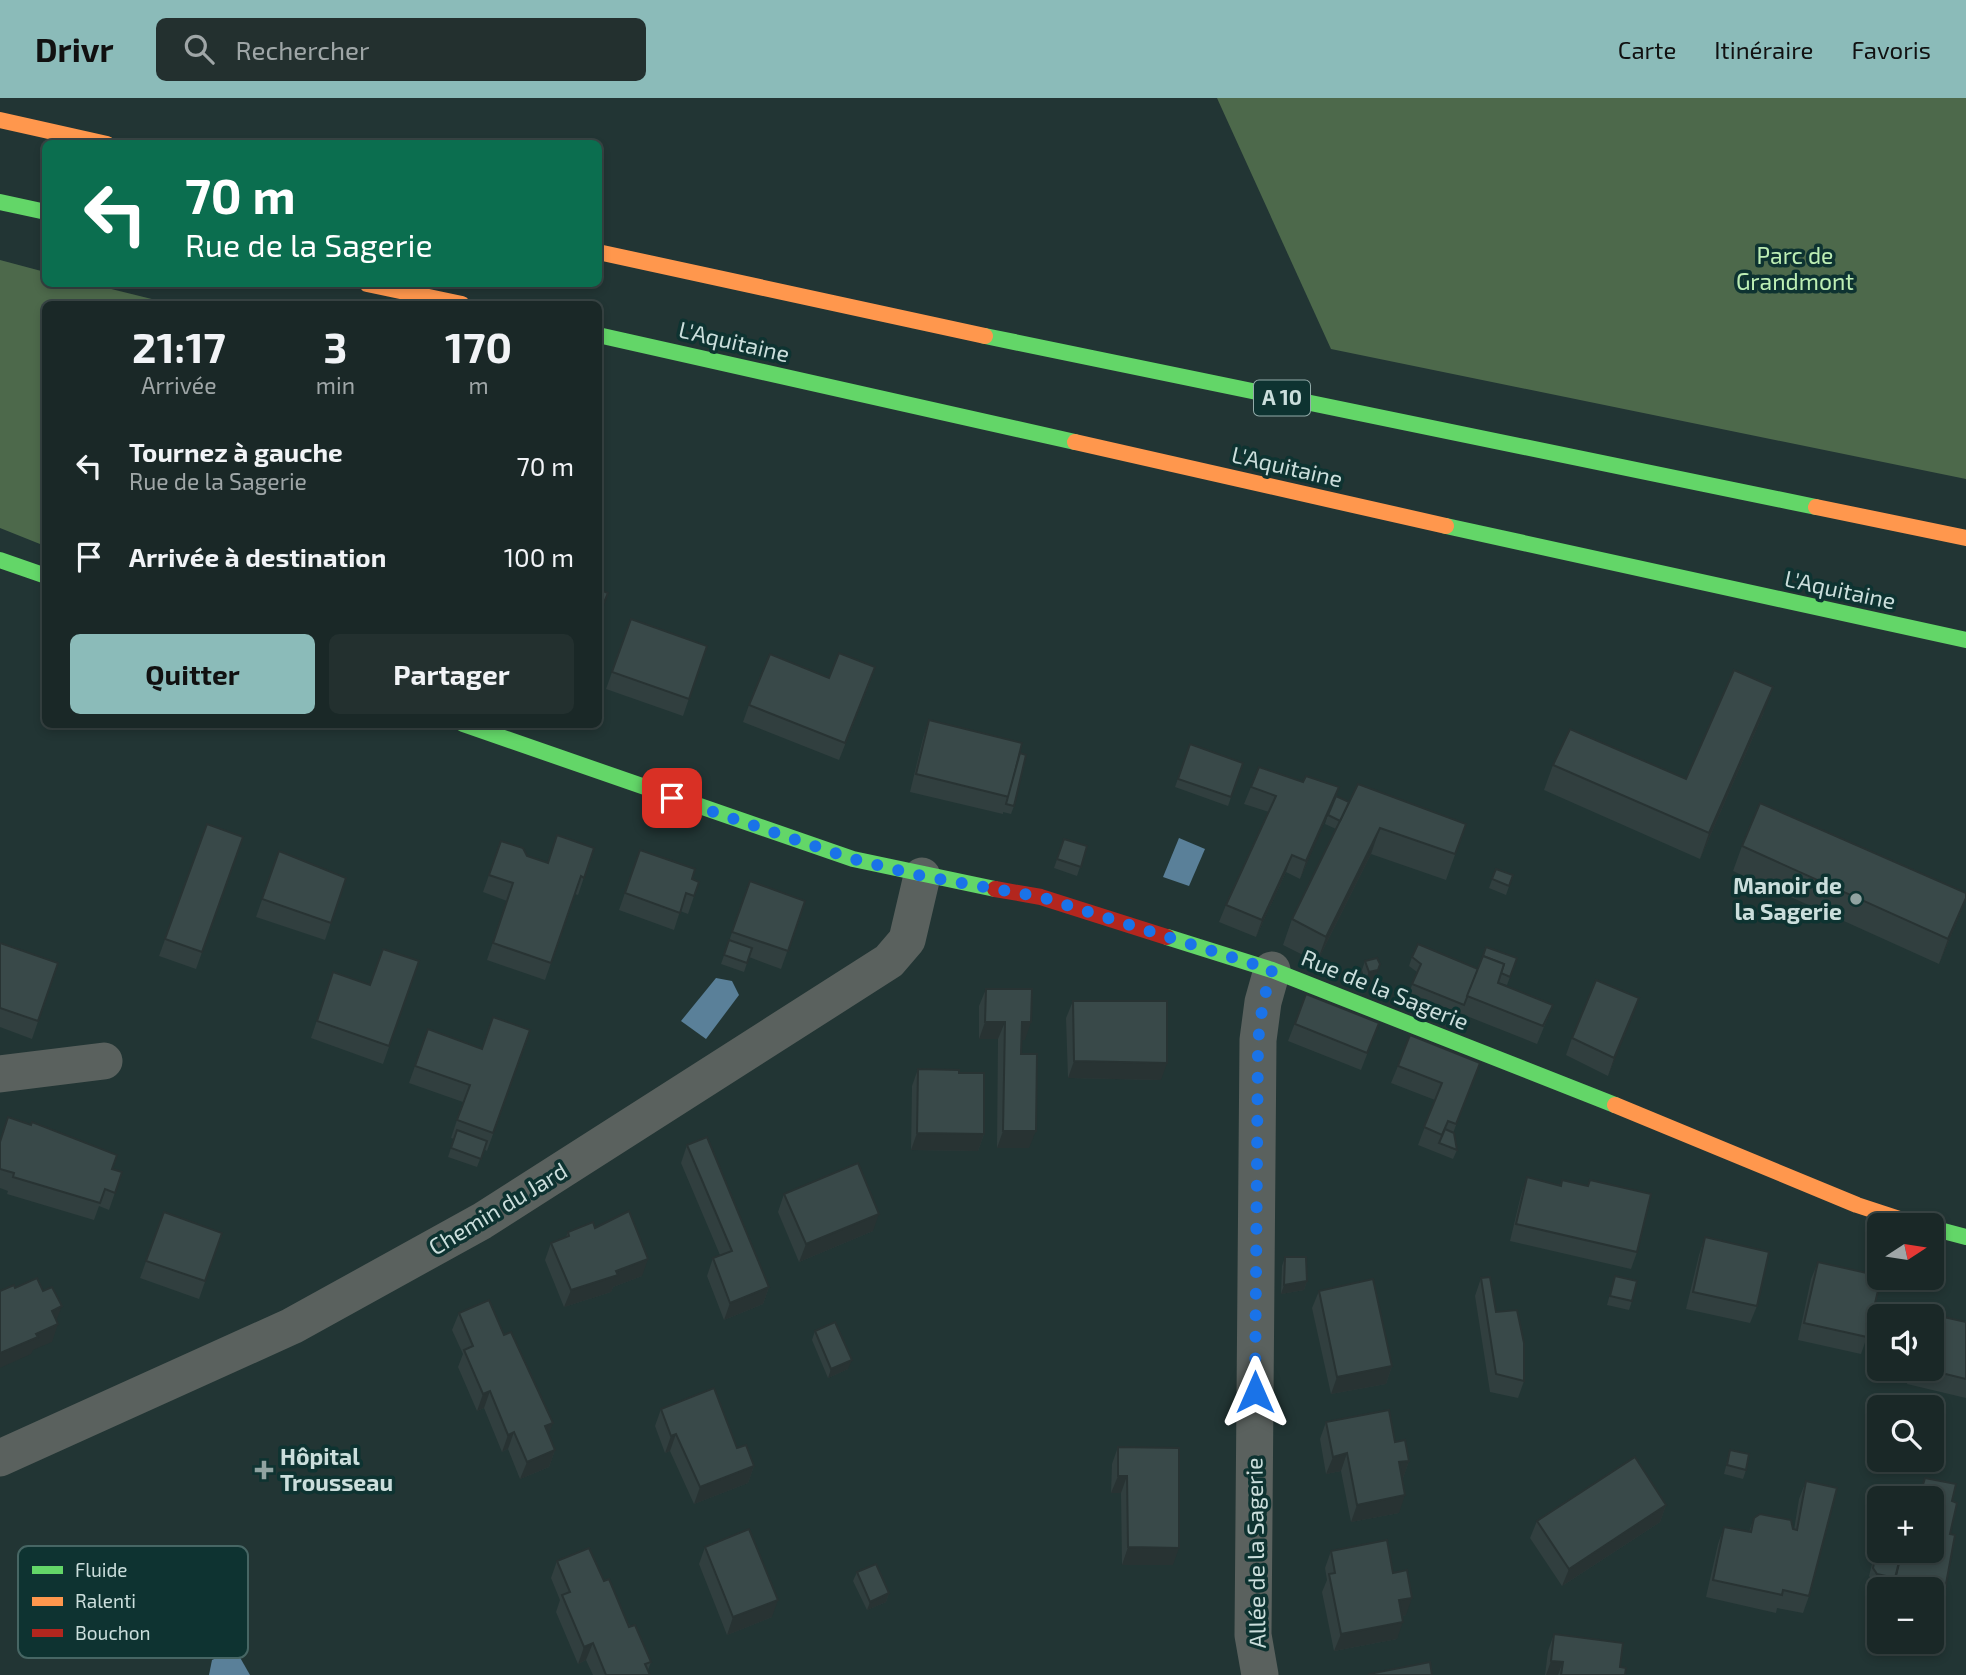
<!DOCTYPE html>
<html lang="fr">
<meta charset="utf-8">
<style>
body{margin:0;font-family:"Exo 2",sans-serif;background:#23302f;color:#f1f3f6;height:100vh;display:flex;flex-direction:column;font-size:26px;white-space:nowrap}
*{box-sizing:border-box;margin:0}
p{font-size:23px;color:#9fa6a7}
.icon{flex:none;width:38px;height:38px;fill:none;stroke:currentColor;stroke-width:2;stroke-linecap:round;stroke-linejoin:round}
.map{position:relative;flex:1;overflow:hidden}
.panel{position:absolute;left:42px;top:203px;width:560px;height:427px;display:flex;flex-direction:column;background:#1a2827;border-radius:10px;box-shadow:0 4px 10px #0003,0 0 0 2px #384444}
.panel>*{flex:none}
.guide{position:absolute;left:42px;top:42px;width:560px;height:147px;border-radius:10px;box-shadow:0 4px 10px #0003,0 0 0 2px #384444;background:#0b6e4f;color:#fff;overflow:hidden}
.needle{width:46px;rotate:78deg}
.fabs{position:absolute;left:1867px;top:1115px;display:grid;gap:14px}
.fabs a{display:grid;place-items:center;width:77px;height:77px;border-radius:10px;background:#1a2827;box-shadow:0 4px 10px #0003,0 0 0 2px #384444;font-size:35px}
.pin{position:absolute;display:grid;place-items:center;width:60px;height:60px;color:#fff;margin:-30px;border-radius:14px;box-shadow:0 4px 10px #0006}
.me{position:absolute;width:77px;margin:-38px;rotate:0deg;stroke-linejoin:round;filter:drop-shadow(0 0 5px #0008)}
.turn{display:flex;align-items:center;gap:24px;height:147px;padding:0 28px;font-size:32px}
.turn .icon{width:91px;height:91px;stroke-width:2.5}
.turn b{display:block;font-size:49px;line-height:60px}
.eta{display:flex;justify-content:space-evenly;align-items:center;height:119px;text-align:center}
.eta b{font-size:42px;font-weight:700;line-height:49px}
.cta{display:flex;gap:14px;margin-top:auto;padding:14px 28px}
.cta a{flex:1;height:80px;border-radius:10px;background:#8bbbb9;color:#111;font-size:28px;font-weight:700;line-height:80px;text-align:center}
.cta a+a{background:#23302f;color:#f1f3f6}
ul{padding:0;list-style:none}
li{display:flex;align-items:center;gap:21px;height:91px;padding:0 28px}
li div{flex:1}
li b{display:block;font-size:26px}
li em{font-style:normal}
header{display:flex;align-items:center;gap:42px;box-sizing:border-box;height:98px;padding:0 35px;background:#8bbbb9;color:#111}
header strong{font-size:33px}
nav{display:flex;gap:38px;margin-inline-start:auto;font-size:24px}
.search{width:490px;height:63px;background:#23302f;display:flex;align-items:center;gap:18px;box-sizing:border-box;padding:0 24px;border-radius:10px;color:#9fa6a7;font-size:26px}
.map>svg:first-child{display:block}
.forest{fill:#4d694b}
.water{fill:#5a8099}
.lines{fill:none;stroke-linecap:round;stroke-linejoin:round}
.street{stroke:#5a615e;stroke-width:37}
.fast{stroke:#63d668;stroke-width:16}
.slow{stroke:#ff974d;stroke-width:16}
.jam{stroke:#b3261e;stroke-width:16}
.wall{fill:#313f3f}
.shaded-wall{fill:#283333}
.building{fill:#394949;stroke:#283333;stroke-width:2}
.route{stroke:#1a73e8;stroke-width:12;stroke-dasharray:0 21.6}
.poi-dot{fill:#90a3a1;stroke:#0e3331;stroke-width:2.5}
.labels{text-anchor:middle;stroke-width:7;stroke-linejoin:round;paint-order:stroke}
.shield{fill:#0e3331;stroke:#92aba9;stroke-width:2}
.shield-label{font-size:21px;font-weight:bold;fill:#cbdedc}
.park-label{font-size:23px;fill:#bdeeb4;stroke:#0e3331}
.street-label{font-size:23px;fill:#cbdedc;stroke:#0e3331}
.poi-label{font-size:23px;font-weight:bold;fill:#cbdedc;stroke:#0e3331;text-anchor:end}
.key{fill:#0e3331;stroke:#476664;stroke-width:2}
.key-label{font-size:19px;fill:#cbdedc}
</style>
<header>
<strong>Drivr</strong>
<div class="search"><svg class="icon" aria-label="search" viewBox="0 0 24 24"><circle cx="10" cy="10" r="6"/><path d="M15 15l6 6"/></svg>Rechercher</div>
<nav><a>Carte</a><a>Itinéraire</a><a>Favoris</a></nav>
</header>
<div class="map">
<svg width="1966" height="1577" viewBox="0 0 1966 1577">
<rect width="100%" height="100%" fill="#223534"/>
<g class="forest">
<polygon points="1217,0 1966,0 1966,381 1331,251"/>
<polygon points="0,162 45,174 46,186 91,186 172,206 46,206 45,448 0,430"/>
</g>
<g class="water">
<polygon points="1179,740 1205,751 1189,788 1163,779"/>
<polygon points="716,880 732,883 739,897 706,941 681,923"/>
<polygon points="225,1556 238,1556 250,1577 209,1577 212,1562"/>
</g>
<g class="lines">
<g class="street">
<polyline points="0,976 104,963"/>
<polyline points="0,1360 292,1228 482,1123 889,863 907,842 922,778"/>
<polyline points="1260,1577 1253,1537 1258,942 1263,904 1272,872"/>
</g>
<g class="fast">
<polyline points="0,104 46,114"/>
<polyline points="598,237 1075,344"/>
<polyline points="985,238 1816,409"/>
<polyline points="1446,428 1966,542"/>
<polyline points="0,462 46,478"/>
<polyline points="463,626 853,761 995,791"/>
<polyline points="1167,839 1272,872 1615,1007"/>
<polyline points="1932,1130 1966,1139"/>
</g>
<g class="slow">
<polyline points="0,22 107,46"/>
<polyline points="598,154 985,238"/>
<polyline points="367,186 462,206"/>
<polyline points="1075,344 1446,428"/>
<polyline points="1816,409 1966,440"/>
<polyline points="1615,1007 1857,1107 1918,1127"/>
</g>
<polyline class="jam" points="995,791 1041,799 1167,839"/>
</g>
<g class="wall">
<polygon points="631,521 707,548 683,618 606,591"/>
<polygon points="829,580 869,586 839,662 743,624 749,607"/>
<polygon points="1764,614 1700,761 1544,692 1553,667 1686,681"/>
<polygon points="929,622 1020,655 1014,708 1011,716 1003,714 1003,716 910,694 923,640"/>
<polygon points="1190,646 1243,665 1228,708 1175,689"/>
<polygon points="1303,684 1339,689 1336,698 1349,704 1466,726 1446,782 1371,756 1317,864 1283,847 1292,821 1336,731 1325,726 1328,716 1300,781 1286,774 1256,839 1219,824 1226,807 1269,714 1244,706 1251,689"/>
<polygon points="207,726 243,739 196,871 159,858"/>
<polygon points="557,737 594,750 578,797 575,796 545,882 487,862 507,803 483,794 501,743 527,758 548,765"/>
<polygon points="1064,741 1087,748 1077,778 1054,770"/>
<polygon points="1742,748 1966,800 1958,821 1939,866 1733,773"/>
<polygon points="640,752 692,781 694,798 688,816 680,813 674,832 619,812"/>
<polygon points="279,753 346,780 325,842 256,819"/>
<polygon points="1496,771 1513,777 1506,797 1489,790"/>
<polygon points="750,783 805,803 781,871 749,859 744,874 721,866"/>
<polygon points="0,845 58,865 32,941 0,929"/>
<polygon points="1412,859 1478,871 1517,860 1507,887 1498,884 1498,885 1553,907 1537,946 1409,895 1417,874 1409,868"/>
<polygon points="419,863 383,966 311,940 333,874 370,887"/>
<polygon points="1365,863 1375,881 1365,883 1362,872"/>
<polygon points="986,891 1025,942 1022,942 1021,956 1029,1050 997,1050 998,941 979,941 979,908"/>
<polygon points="1306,896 1379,925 1361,972 1288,943"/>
<polygon points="1639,900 1608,978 1566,957 1572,940"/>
<polygon points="1073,903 1161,982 1068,980 1066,920"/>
<polygon points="428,931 482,951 530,932 487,1053 484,1051 477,1069 448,1059 454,1041 451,1040 463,1004 409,985"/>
<polygon points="1480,965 1453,1035 1457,1052 1453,1061 1418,1047 1435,1002 1391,985 1398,968"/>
<polygon points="918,971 984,1036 978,1053 911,1052 912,988"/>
<polygon points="0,1043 122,1074 109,1112 99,1108 94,1122 7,1096 8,1093 0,1090"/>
<polygon points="687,1047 769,1189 763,1206 724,1222 707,1178 713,1160 720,1157 681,1065"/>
<polygon points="1527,1079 1560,1087 1562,1082 1588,1088 1590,1082 1637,1154 1631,1171 1510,1143 1521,1097"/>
<polygon points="784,1096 873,1133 799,1164 778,1114"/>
<polygon points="164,1114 222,1135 199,1201 140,1180"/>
<polygon points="595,1130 642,1178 613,1189 611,1194 564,1209 545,1162 551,1145 566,1139 568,1134"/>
<polygon points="1705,1139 1757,1208 1750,1225 1686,1211 1699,1157"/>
<polygon points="1285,1159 1307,1183 1304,1192 1281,1196 1282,1168"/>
<polygon points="1818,1164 1867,1239 1861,1256 1798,1242 1811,1181"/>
<polygon points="1615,1178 1632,1203 1629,1212 1607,1207"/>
<polygon points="1481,1180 1524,1283 1518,1300 1490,1294 1475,1198"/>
<polygon points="1319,1193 1392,1268 1386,1286 1331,1296 1312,1210"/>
<polygon points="459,1215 504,1237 555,1352 549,1369 520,1381 508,1351 502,1354 484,1310 477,1313 458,1269 463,1256 452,1232"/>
<polygon points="1966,1224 1966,1300 1907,1286 1911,1270 1932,1270"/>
<polygon points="815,1233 848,1271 828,1280 812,1242"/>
<polygon points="661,1311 737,1350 754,1368 748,1385 694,1406 670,1353 665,1355 655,1328"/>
<polygon points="1326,1324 1395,1344 1409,1363 1403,1380 1402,1380 1399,1415 1351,1424 1341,1373 1326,1376 1320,1341"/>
<polygon points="1118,1349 1173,1467 1122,1467 1121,1395 1111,1395 1112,1366"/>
<polygon points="1730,1352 1746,1372 1743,1381 1724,1376"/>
<polygon points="1925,1380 1952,1403 1950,1436 1937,1535 1931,1552 1893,1544 1932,1544 1932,1491 1891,1491 1891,1488 1874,1484 1869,1478 1880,1434 1932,1452 1932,1400 1900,1400 1903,1393 1918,1397"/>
<polygon points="1806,1383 1809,1498 1803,1515 1777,1510 1776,1515 1706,1499 1718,1446 1724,1429 1749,1434 1754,1420 1794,1432 1799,1401"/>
<polygon points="1666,1407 1660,1424 1562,1488 1530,1440 1537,1423"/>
<polygon points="705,1449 772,1519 727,1537 699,1466"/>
<polygon points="1331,1453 1406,1517 1402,1518 1397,1541 1334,1553 1322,1494 1327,1482 1325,1470"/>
<polygon points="557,1463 604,1483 651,1564 648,1572 650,1577 593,1577 586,1562 578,1566 556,1514 560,1502 551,1480"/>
<polygon points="857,1474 889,1495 886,1504 867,1512 853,1483"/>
<polygon points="1554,1536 1620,1569 1625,1577 1545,1577 1548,1553"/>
</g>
<g class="shaded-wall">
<polygon points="1773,589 1764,614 1700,761 1709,735"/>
<polygon points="1339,689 1333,706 1300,781 1306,763"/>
<polygon points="1380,730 1371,756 1317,864 1326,839"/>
<polygon points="1292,757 1286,774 1256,839 1262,822"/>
<polygon points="1966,800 1958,821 1939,866 1948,841"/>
<polygon points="1378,872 1375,881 1365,883 1369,874"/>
<polygon points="1639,900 1633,918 1608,978 1614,960"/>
<polygon points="985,924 1005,924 998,941 979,941"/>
<polygon points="1022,924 1031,924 1025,942 1016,942"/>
<polygon points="1074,963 1167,965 1161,982 1068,980"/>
<polygon points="1003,1033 1036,1033 1029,1050 997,1050"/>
<polygon points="917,1035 984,1036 978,1053 911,1052"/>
<polygon points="879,1116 873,1133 799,1164 806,1146"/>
<polygon points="648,1161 642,1178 613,1189 611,1194 564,1209 571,1192"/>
<polygon points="1307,1183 1304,1192 1281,1196 1284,1187"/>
<polygon points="769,1189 763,1206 724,1222 730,1205"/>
<polygon points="62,1208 55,1226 52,1213"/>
<polygon points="58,1226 52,1244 33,1252 31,1256 0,1270 0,1255"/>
<polygon points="852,1262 848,1271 828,1280 831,1271"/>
<polygon points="1392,1268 1386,1286 1331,1296 1337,1279"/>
<polygon points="490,1293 484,1310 477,1313 483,1296"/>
<polygon points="553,1325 547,1342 545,1328"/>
<polygon points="514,1334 508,1351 502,1354 508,1337"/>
<polygon points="676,1336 670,1353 665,1355 671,1338"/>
<polygon points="555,1352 549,1369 520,1381 527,1364"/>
<polygon points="1347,1355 1341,1373 1326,1376 1333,1359"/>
<polygon points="1409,1363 1403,1380 1392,1381 1399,1364"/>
<polygon points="754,1368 748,1385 694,1406 700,1389"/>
<polygon points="1118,1378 1127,1378 1121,1395 1111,1395"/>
<polygon points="1405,1397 1399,1415 1351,1424 1357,1407"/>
<polygon points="1666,1407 1660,1424 1562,1488 1569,1471"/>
<polygon points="1128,1449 1179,1450 1173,1467 1122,1467"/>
<polygon points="889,1495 886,1504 867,1512 870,1504"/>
<polygon points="1412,1500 1406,1517 1393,1520 1399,1502"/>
<polygon points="778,1502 772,1519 727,1537 733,1519"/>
<polygon points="1403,1524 1397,1541 1334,1553 1341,1536"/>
<polygon points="593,1545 586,1562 578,1566 584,1549"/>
<polygon points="1551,1563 1563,1564 1558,1577 1546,1577"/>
</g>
<g class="building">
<polygon points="598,491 608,495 598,519"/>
<polygon points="631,521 707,548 689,601 612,574"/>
<polygon points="839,555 875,569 845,645 749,607 770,556 829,580"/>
<polygon points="1734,572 1773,589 1709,735 1553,667 1570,631 1686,681"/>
<polygon points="929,622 1022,645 1009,699 916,676"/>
<polygon points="1190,646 1243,665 1231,699 1178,681"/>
<polygon points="1020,655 1026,657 1014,708 1006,706"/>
<polygon points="1259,669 1303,684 1306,678 1339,689 1306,763 1292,757 1262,822 1226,807 1276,698 1251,689"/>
<polygon points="1358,686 1466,726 1455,756 1380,730 1326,839 1292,821"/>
<polygon points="1336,698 1349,704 1340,723 1328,717"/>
<polygon points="1760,705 1966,795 1966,800 1948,841 1742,748"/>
<polygon points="207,726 243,739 202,854 165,841"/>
<polygon points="557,737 594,750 584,780 581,778 551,865 493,845 513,785 489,777 501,743 523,750 527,758 548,765"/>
<polygon points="1064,741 1087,748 1081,769 1057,761"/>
<polygon points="640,752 695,771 692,781 699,784 694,798 686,795 680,815 625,795"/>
<polygon points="279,753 346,780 331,825 262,801"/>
<polygon points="1496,771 1513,777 1509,788 1492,781"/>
<polygon points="750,783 805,803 788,853 732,834"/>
<polygon points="729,842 752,850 747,865 724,857"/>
<polygon points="0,845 58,865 38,923 0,910"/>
<polygon points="1418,846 1478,871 1464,907 1412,886 1421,866 1412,859"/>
<polygon points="1486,849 1517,860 1510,879 1501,875 1504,866 1483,858"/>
<polygon points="383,851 419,863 389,948 317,923 333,874 370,887"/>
<polygon points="1483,858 1504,866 1498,885 1553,907 1543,928 1467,898"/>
<polygon points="1377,860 1380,866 1378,872 1369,874 1365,863"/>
<polygon points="1596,882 1639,900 1614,960 1572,940"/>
<polygon points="986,891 1032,891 1031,924 1022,924 1021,956 1037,956 1036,1033 1003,1033 1005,924 985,924"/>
<polygon points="1306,896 1379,925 1367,955 1295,926"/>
<polygon points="1073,903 1167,903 1167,965 1074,963"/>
<polygon points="493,919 530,932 493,1035 457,1022 470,987 415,968 428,931 482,951"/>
<polygon points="1410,937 1480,965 1456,1026 1448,1023 1442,1037 1424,1029 1442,985 1398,968"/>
<polygon points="918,971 959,972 959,975 984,975 984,1036 917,1035"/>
<polygon points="8,1019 31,1027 32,1024 117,1057 112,1071 122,1074 115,1095 105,1091 100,1105 13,1079 14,1075 0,1071 0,1044"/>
<polygon points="1445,1031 1454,1035 1457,1052 1439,1045"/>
<polygon points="457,1032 487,1043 481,1061 451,1050"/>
<polygon points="707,1039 769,1189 730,1205 713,1160 732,1153 687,1047"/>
<polygon points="858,1065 879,1116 806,1146 784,1096"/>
<polygon points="1527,1079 1561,1088 1562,1082 1588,1088 1590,1082 1651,1096 1637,1154 1516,1126"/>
<polygon points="629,1113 648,1161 616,1173 618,1177 571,1192 551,1145 569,1138 568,1134 593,1124 595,1130"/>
<polygon points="164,1114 222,1135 205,1183 146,1163"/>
<polygon points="1705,1139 1769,1154 1757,1208 1693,1194"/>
<polygon points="1285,1159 1306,1159 1307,1183 1284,1187"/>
<polygon points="1818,1164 1880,1178 1880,1180 1881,1180 1867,1239 1804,1225"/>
<polygon points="1615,1178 1637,1183 1632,1203 1610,1198"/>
<polygon points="1490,1179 1496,1214 1517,1212 1524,1245 1524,1283 1496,1276 1481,1180"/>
<polygon points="37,1180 43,1193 52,1189 62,1208 52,1213 58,1226 36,1236 38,1239 0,1255 0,1193 14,1187 15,1190"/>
<polygon points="1373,1181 1392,1268 1337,1279 1319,1193"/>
<polygon points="489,1202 504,1237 511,1234 553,1325 545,1328 555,1352 527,1364 514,1334 508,1337 490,1293 483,1296 464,1252 473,1248 459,1215"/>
<polygon points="1926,1215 1966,1224 1966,1281 1921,1270 1932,1270 1932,1218 1925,1218"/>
<polygon points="835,1224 852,1262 831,1271 815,1233"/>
<polygon points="714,1290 737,1350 746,1347 754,1368 700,1389 676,1336 671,1338 661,1311"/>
<polygon points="1389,1312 1395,1344 1405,1342 1409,1363 1399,1364 1405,1397 1357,1407 1347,1355 1333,1359 1326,1324"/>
<polygon points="1118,1349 1179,1350 1179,1450 1128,1449 1127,1378 1118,1378"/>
<polygon points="1730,1352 1749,1356 1746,1372 1727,1367"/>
<polygon points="1635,1359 1666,1407 1569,1471 1537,1423"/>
<polygon points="1925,1380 1956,1386 1952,1403 1957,1405 1950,1436 1955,1437 1937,1535 1932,1534 1932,1491 1893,1491 1902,1452 1932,1452 1932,1400 1901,1400 1903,1393 1920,1397"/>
<polygon points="1806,1383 1837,1390 1809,1498 1783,1492 1782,1497 1713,1482 1724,1429 1751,1434 1754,1420 1760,1416 1791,1422 1793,1431 1797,1432"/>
<polygon points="749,1431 778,1502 733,1519 705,1449"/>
<polygon points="1880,1436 1880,1452 1902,1452 1895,1480 1877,1476 1873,1470"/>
<polygon points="1387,1442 1393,1475 1407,1472 1412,1500 1399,1502 1403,1524 1341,1536 1329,1476 1335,1475 1331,1453"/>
<polygon points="589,1450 604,1483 609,1481 629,1529 635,1527 651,1564 645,1566 650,1577 606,1577 593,1545 584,1549 562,1497 570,1494 557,1463"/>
<polygon points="876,1466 889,1495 870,1504 857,1474"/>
<polygon points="1554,1536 1623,1545 1620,1569 1626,1570 1625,1577 1561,1577 1563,1564 1551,1563"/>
<polygon points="1430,1564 1432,1577 1369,1577 1369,1576"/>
</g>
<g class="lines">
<polyline class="route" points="672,700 853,761 922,778 1041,799 1272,872 1263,904 1258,943 1255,1294"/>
</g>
<g class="poi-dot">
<circle cx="1856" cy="801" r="7"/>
<path d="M260.5 1361.5h7v7h7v7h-7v7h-7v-7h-7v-7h7z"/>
</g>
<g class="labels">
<rect class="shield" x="1254" y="282.5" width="56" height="35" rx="5"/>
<g class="shield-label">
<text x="1282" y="307">A 10</text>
</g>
<g class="park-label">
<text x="1795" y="166">Parc de<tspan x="1795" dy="26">Grandmont</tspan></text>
</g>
<g class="street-label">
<text transform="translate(734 244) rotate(13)" y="8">L'Aquitaine</text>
<text transform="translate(1287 369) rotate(13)" y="8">L'Aquitaine</text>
<text transform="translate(1840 492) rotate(12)" y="8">L'Aquitaine</text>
<text transform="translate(1385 892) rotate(22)" y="8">Rue de la Sagerie</text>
<text transform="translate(498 1111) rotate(-31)" y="8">Chemin du Jard</text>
<text transform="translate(1256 1455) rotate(-91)" y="8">Allée de la Sagerie</text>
</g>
<g class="poi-label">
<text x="1842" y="796">Manoir de<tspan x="1842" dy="26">la Sagerie</tspan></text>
<text x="280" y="1367" text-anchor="start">Hôpital<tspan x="280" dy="26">Trousseau</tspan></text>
</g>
</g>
<rect x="18" y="1448" width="230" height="112" rx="10" class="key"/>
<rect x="32" y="1468" width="31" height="8" fill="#63d668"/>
<rect x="32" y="1499" width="31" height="9" fill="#ff974d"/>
<rect x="32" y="1531" width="31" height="8" fill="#b3261e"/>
<g class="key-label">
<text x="75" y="1479">Fluide</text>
<text x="75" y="1510">Ralenti</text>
<text x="75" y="1542">Bouchon</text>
</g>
</svg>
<div class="fabs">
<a><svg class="needle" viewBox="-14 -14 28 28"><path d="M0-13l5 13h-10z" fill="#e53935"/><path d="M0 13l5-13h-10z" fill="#9fa6a7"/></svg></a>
<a><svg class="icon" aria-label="sound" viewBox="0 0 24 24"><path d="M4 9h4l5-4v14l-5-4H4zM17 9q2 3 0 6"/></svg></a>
<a><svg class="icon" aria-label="search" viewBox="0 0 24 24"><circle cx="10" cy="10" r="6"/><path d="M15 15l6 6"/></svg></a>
<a>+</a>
<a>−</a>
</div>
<div class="pin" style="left:672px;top:700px;background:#d93025"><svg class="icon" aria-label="arrive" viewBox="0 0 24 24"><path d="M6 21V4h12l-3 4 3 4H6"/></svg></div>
<svg class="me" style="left:1255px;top:1294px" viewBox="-20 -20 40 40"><path d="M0-17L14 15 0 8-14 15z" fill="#1a73e8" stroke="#fff" stroke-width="4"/></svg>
<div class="guide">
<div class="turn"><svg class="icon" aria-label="left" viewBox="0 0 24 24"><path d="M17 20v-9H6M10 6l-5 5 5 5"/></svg><div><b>70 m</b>Rue de la Sagerie</div></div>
</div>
<section class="panel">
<div class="eta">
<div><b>21:17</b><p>Arrivée</p></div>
<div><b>3</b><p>min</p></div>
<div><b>170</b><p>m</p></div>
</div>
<ul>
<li><svg class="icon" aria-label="left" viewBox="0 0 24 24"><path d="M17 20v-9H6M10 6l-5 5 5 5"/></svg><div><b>Tournez à gauche</b><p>Rue de la Sagerie</p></div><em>70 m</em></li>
<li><svg class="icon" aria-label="arrive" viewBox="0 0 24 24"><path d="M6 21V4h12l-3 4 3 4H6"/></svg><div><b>Arrivée à destination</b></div><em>100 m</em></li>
</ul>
<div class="cta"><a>Quitter</a><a>Partager</a></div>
</section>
</div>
